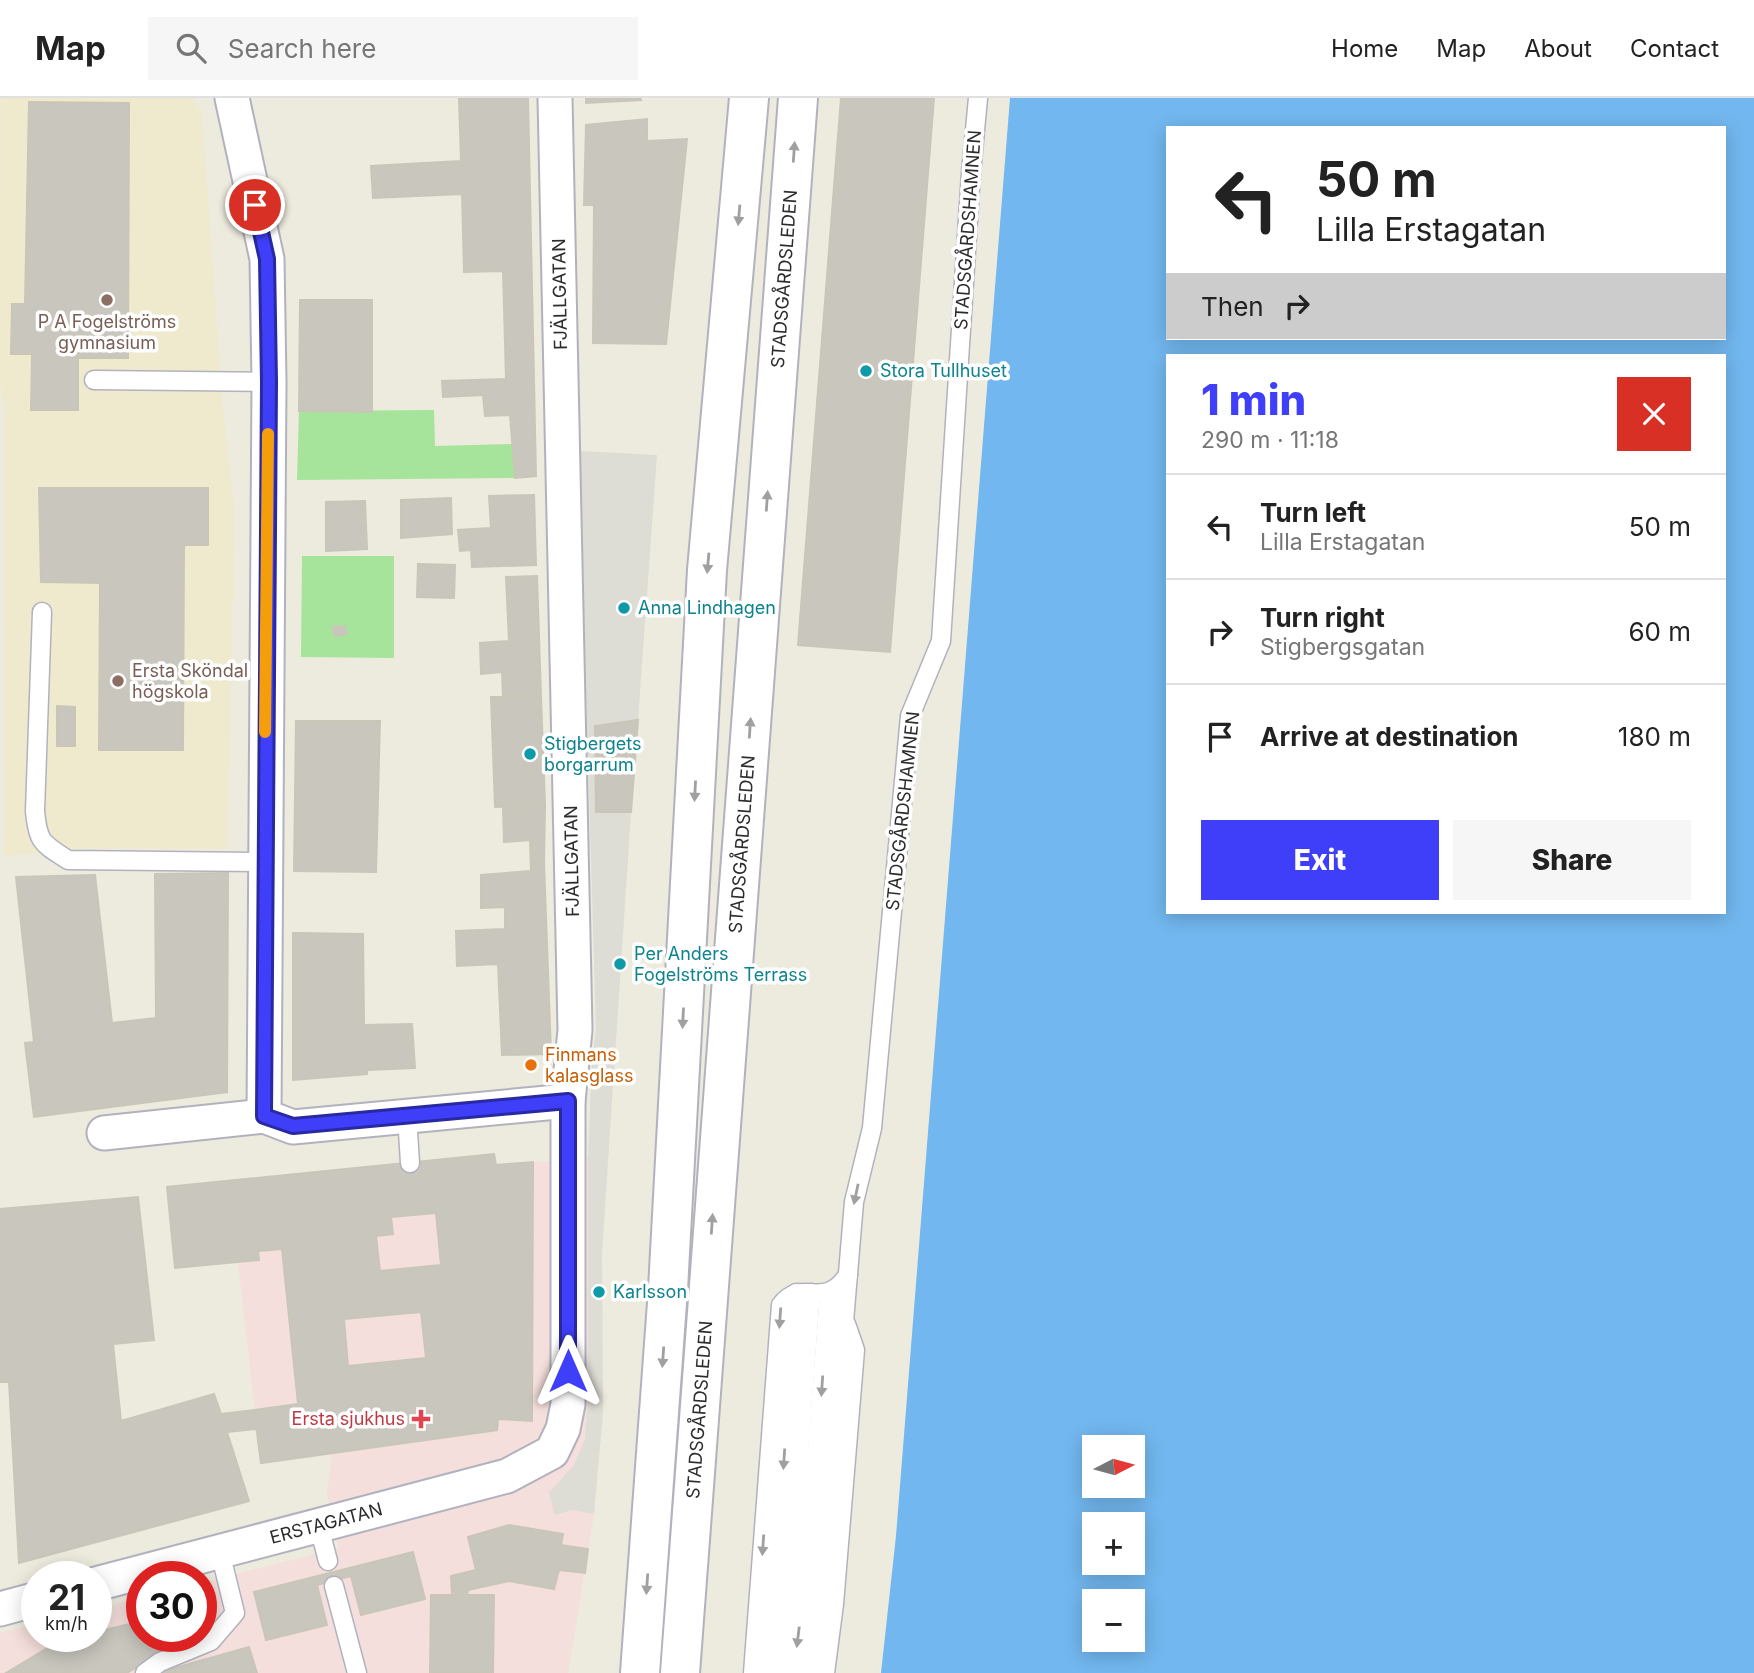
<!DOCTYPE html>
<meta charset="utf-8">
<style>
body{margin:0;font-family:Inter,sans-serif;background:#f6f6f6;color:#222;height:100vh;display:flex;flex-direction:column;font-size:26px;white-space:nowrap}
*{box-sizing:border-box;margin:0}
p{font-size:23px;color:#767676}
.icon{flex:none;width:38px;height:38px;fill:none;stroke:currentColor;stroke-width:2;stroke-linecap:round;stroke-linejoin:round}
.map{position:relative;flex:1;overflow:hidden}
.sheet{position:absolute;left:1166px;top:256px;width:560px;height:560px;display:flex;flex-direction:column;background:#fff;border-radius:0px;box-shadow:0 4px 18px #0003}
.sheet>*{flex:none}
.guide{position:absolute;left:1166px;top:28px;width:560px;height:214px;border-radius:0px;box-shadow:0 4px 18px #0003;background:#fff;color:#222;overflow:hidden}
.needle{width:46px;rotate:84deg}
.tools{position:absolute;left:1082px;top:1337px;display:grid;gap:14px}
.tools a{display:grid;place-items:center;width:63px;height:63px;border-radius:0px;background:#fff;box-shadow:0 4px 18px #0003;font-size:35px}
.speed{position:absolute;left:21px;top:1463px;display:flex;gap:14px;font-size:35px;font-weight:700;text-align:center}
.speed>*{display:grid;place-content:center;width:91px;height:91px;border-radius:50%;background:#fff;box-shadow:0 4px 18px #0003;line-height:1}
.speed small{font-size:18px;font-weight:400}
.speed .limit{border:10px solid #d22;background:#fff;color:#111}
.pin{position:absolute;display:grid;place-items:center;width:60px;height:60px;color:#fff;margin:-30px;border:4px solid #fff;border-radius:50%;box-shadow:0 2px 7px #0007}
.me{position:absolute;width:77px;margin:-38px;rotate:0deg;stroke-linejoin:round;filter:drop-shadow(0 0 5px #0008)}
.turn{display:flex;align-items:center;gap:24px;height:147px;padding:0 35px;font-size:32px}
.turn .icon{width:91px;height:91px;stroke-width:2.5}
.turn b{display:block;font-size:49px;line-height:60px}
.then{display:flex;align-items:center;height:66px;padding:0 35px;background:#0003;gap:14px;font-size:26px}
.round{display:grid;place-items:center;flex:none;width:74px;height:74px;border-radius:0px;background:#f6f6f6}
.headline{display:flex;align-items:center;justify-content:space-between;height:119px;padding:0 35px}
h1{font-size:42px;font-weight:800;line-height:52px;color:#3f3ffa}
.cta{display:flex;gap:14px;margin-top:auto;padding:14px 35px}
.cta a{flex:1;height:80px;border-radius:0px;background:#3f3ffa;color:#fff;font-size:28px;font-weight:800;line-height:80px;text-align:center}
.cta a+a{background:#f6f6f6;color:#222}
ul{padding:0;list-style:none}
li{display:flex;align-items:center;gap:21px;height:105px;padding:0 35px;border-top:2px solid #e0e0e0}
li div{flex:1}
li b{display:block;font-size:26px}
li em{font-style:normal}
header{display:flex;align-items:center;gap:42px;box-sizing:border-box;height:98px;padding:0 35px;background:#fff;border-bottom:2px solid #e0e0e0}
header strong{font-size:33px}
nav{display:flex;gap:38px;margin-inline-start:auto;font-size:24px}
.search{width:490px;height:63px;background:#f6f6f6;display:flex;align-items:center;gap:18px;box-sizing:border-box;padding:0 24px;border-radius:0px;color:#767676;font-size:26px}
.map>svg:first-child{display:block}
.education{fill:#efeace}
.medical{fill:#f4dfdc}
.green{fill:#a6e49b}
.plaza{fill:#dddcd5}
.water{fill:#72b7ef;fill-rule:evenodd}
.building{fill:#c9c6be;stroke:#c9c6b8;stroke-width:2;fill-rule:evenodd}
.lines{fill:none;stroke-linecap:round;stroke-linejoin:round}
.service-casing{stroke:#b2b2bf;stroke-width:21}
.minor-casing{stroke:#b2b2bf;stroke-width:37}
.secondary-casing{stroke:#b2b2bf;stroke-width:42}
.service{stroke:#fff;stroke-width:18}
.minor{stroke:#fff;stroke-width:33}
.secondary{stroke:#fff;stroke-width:38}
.oneway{fill:#a0a0a0}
.route-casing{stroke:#2929a2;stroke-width:18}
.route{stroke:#3f3ffa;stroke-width:12}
.slow{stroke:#f59e0b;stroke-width:12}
.education-dot{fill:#8d6e63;stroke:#fff;stroke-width:2.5}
.culture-dot{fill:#0f9aa8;stroke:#fff;stroke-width:2.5}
.food-dot{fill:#e8710a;stroke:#fff;stroke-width:2.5}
.health-dot{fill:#e0444e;stroke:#fff;stroke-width:2.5}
.labels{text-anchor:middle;stroke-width:7;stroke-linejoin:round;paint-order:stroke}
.street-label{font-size:18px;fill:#2c2c2c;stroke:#fff}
.education-label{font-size:18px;fill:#785e54;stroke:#fff}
.culture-label{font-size:18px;fill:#0d838f;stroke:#fff;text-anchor:start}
.food-label{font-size:18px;fill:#c56008;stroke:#fff;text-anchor:start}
.health-label{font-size:18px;fill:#be3a42;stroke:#fff;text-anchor:end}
</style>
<header>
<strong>Map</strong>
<div class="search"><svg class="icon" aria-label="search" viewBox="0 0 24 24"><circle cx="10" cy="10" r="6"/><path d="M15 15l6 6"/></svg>Search here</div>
<nav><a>Home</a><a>Map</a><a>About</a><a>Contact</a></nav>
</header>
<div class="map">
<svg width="1754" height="1575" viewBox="0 0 1754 1575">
<rect width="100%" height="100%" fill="#edeade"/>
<polygon class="education" points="1,0 192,0 202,14 223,312 235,415 227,751 91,750 4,758 4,311 0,283"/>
<polygon class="medical" points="494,1056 497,1067 588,1060 588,1299 585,1341 574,1368 549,1395 556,1417 572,1412 594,1416 568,1575 0,1575 0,1535 37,1526 37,1538 96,1538 96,1511 142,1500 142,1538 201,1538 201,1485 339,1450 327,1396 332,1356 261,1365 238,1164 175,1170 167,1089"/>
<g class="green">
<polygon points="434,312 435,348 512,346 515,380 297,382 299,313"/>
<polygon points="302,458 394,458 394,560 301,559"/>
</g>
<polygon class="plaza" points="579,353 657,357 638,622 595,628 596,713 631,714 602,1155 603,1315 594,1416 572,1412 555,1417 549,1395 574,1367 585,1341 588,1299 588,1060 592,964 596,931"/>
<path class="water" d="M1010 0H1754V1575H881L896 1438ZM1167 30H1724V240H1167ZM1167 257H1724V814H1167ZM1094 1349H1132V1388H1094ZM1094 1426H1132V1465H1094ZM1094 1503H1132V1542H1094Z"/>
<g class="building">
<polygon points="459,0 528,0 536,378 515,380 510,317 485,318 483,297 443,299 442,283 506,281 503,173 464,174 462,96 373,100 371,68 461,63"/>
<polygon points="586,0 640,0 641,2 586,5"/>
<polygon points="841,0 934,0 890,554 798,547"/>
<polygon points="29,4 129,5 128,260 78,260 78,312 31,312 32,256 11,256 12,206 25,206"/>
<polygon points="647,21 647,43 687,41 666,246 593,245 594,107 584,107 586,27"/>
<polygon points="300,202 372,202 372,314 299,313"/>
<polygon points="39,390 208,390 208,447 184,447 183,652 99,652 100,485 41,484"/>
<polygon points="534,397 536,467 472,469 471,452 460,453 458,432 491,430 489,398"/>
<polygon points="451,400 452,436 401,440 401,402"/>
<polygon points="365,403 367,451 326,453 326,404"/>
<polygon points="418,466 455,467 454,500 417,499"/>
<polygon points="537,478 541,599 503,598 502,574 481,576 480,545 509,543 506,479"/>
<polygon points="345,528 347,536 335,538 332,529"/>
<polygon points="491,599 541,599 545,707 495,709"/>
<polygon points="57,608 75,609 75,648 57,648"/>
<polygon points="638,622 631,714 596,714 595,628"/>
<polygon points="296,623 380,623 376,774 294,773"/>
<polygon points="545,707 544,764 551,956 502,957 498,866 457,868 456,833 505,831 505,809 481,810 481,777 531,773 530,742 504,744 503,708"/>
<polygon points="228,775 227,994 34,1019 25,945 34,944 16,779 95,777 112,925 156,920 155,776"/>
<polygon points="293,835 363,836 364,927 412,926 415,970 367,972 367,976 293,982"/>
<path d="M494 1056 496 1067 533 1064 532 1323 498 1321 497 1332 261 1365 254 1312 298 1306 282 1151 258 1153 259 1162 175 1170 167 1089ZM436 1115 441 1167 380 1173 376 1138 393 1136 391 1119ZM421 1214 426 1260 348 1268 344 1221Z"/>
<polygon points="138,1099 154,1242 113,1246 121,1323 214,1296 221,1316 254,1312 257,1331 227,1334 249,1403 19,1465 9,1284 0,1284 0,1111"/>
<polygon points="509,1427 563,1436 561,1447 588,1451 585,1475 559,1472 554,1491 509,1483 468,1492 467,1497 452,1497 451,1478 476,1472 468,1439"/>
<polygon points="413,1454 425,1501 361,1517 351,1478 317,1487 327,1527 266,1542 254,1494"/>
<polygon points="431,1497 494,1497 493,1575 430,1575"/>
<polygon points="142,1523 142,1538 159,1538 163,1553 127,1575 6,1575 54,1546 60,1553 69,1548 68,1541 96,1538 96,1534"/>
<polygon points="249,1549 257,1575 164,1575 164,1573"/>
</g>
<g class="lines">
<g class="service-casing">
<g id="service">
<polyline points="94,282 269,284"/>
<path d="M42 514 35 713C38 745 42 745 68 762L264 764"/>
<polyline points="407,1018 410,1065"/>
<polyline points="319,1429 328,1463"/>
<polyline points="334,1488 357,1575"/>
<polyline points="145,1575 160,1564 211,1543 235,1515 220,1454"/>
<path d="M753 1575 781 1207C802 1179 823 1214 848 1177"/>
<polyline points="766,1575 796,1195"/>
<polyline points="780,1575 790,1476 811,1195"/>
<polyline points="794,1575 809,1453 829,1195"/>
<polyline points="811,1575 824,1462 854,1104 872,1030 910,618 941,543 971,75 978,0"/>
<polyline points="825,1575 834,1506 855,1252 846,1226"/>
</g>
</g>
<g class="minor-casing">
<g id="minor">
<polyline points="232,0 267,161 269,284 264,1018"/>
<polyline points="104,1035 264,1018 293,1029 568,1003"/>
<path id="s1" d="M96 1486 507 1378 552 1354 563 1331 568 1306V1003L575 932 555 0"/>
<polyline points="0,1511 37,1501"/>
</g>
</g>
<g class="secondary-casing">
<g id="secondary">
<polyline points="640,1575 668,1191 707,472 749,0"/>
<path id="s2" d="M680 1575 798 0"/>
</g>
</g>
<use href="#service" class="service"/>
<use href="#minor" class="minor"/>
<use href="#secondary" class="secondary"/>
</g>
<defs><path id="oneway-solid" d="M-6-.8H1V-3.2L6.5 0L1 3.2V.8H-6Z" transform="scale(1.75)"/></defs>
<g class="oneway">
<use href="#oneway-solid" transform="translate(794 54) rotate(-86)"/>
<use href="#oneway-solid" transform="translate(739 117) rotate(95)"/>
<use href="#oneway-solid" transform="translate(767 403) rotate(-86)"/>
<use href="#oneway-solid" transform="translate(708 465) rotate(95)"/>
<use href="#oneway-solid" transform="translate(750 630) rotate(-86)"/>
<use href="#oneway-solid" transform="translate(695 693) rotate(93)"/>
<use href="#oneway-solid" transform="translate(683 920) rotate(93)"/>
<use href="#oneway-solid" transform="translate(856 1096) rotate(102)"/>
<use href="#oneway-solid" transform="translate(712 1126) rotate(-86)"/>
<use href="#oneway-solid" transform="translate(780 1220) rotate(94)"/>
<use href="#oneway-solid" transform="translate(663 1259) rotate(94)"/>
<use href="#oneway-solid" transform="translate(822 1288) rotate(94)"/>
<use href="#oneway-solid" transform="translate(784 1361) rotate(94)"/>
<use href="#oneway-solid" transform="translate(763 1447) rotate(94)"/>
<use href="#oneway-solid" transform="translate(647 1486) rotate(94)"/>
<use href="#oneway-solid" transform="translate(798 1539) rotate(97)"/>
</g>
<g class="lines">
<g class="route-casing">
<polyline id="route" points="255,107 267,161 269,284 264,1018 293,1028 568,1003 568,1273"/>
</g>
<use href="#route" class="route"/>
<polyline class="slow" points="265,634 268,336"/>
</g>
<g class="education-dot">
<circle cx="107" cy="202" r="7"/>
<circle cx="118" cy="583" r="7"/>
</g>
<g class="culture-dot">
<circle cx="866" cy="273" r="7"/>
<circle cx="624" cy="510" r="7"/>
<circle cx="530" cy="656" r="7"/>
<circle cx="620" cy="866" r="7"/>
<circle cx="599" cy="1194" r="7"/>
</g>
<circle class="food-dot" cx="531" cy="967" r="7"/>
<path class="health-dot" d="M417.5 1310.5h7v7h7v7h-7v7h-7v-7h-7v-7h7z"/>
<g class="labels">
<g class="street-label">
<text transform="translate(968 132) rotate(-86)" y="6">STADSGÅRDSHAMNEN</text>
<text dy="6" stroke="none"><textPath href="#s2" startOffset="1398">STADSGÅRDSLEDEN</textPath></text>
<text transform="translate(560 196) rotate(-91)" y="6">FJÄLLGATAN</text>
<text transform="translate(903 713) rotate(-84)" y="6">STADSGÅRDSHAMNEN</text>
<text dy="6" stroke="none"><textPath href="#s2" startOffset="831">STADSGÅRDSLEDEN</textPath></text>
<text transform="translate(572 763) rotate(-91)" y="6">FJÄLLGATAN</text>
<text dy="6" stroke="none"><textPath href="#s2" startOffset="264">STADSGÅRDSLEDEN</textPath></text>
<text dy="6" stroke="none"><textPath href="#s1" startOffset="238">ERSTAGATAN</textPath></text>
</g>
<g class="education-label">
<text x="107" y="230">P A Fogelströms<tspan x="107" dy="21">gymnasium</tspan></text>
<text x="132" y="579" text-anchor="start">Ersta Sköndal<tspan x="132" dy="21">högskola</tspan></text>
</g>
<g class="culture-label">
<text x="880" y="279">Stora Tullhuset</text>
<text x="638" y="516">Anna Lindhagen</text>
<text x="544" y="652">Stigbergets<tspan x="544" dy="21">borgarrum</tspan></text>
<text x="634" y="862">Per Anders<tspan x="634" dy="21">Fogelströms Terrass</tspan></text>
<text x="613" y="1200">Karlsson</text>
</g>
<g class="food-label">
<text x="545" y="963">Finmans<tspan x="545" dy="21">kalasglass</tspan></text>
</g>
<g class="health-label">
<text x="405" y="1327">Ersta sjukhus</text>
</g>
</g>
</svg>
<div class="tools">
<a><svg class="needle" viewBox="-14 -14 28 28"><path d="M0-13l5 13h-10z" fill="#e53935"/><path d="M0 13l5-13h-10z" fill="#767676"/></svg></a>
<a>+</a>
<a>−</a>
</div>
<div class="speed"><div>21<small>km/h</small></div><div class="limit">30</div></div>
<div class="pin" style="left:255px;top:107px;background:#d93025"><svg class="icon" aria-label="arrive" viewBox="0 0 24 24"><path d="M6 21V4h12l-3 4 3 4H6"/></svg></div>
<svg class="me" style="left:568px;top:1273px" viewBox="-20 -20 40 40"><path d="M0-17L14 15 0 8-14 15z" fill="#3f3ffa" stroke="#fff" stroke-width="4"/></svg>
<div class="guide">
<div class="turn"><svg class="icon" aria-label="left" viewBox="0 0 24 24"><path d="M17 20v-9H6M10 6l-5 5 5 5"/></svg><div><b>50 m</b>Lilla Erstagatan</div></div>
<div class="then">Then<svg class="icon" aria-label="right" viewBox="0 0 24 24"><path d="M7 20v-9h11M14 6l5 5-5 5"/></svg></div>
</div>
<section class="sheet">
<div class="headline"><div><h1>1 min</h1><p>290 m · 11:18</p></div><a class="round" style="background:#d93025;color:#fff"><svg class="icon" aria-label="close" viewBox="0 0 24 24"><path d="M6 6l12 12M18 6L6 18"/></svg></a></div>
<ul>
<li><svg class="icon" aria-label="left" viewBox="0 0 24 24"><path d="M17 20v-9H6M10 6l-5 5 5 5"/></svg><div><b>Turn left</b><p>Lilla Erstagatan</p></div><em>50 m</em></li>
<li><svg class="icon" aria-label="right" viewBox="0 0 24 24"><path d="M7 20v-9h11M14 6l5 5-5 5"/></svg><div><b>Turn right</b><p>Stigbergsgatan</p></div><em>60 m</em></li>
<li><svg class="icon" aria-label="arrive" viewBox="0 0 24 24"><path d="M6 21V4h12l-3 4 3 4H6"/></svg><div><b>Arrive at destination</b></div><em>180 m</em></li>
</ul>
<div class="cta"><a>Exit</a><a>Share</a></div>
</section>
</div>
